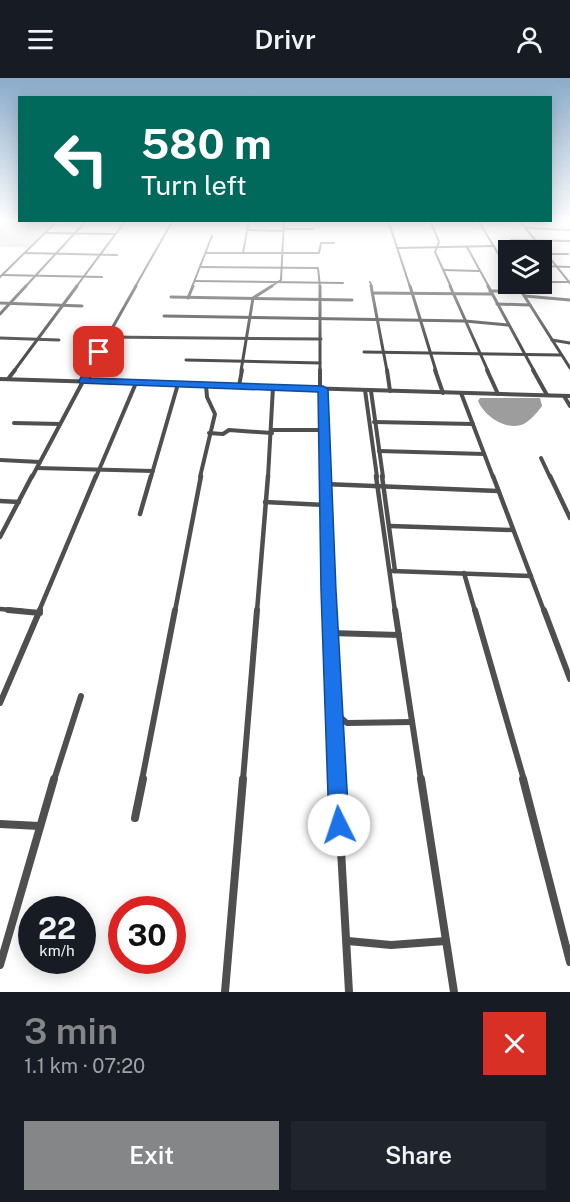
<!DOCTYPE html>
<meta charset="utf-8">
<style>
body{margin:0;font-family:"Public Sans",sans-serif;background:#20242c;color:#f1f3f6;height:100vh;display:flex;flex-direction:column;font-size:22px;white-space:nowrap}
*{box-sizing:border-box;margin:0}
p{font-size:20px;color:#9ea1a6}
.icon{flex:none;width:33px;height:33px;fill:none;stroke:currentColor;stroke-width:2;stroke-linecap:round;stroke-linejoin:round}
.map{position:relative;height:914px;overflow:hidden}
.side{display:flex;flex-direction:column;background:#171b24;flex:1}
.side>*{flex:none}
.banner{position:absolute;left:18px;top:18px;width:534px;height:126px;border-radius:0px;box-shadow:0 3px 15px #0003;background:#00695c;color:#fff;overflow:hidden}
.controls{position:absolute;left:498px;top:162px;display:grid;gap:12px}
.controls a{display:grid;place-items:center;width:54px;height:54px;border-radius:0px;background:#171b24;box-shadow:0 3px 15px #0003;font-size:30px}
.speed{position:absolute;left:18px;top:818px;display:flex;gap:12px;font-size:30px;font-weight:700;text-align:center}
.speed>*{display:grid;place-content:center;width:78px;height:78px;border-radius:50%;background:#171b24;box-shadow:0 3px 15px #0003;line-height:1}
.speed small{font-size:15px;font-weight:400}
.speed .limit{border:9px solid #d22;background:#fff;color:#111}
.pin{position:absolute;display:grid;place-items:center;width:51px;height:51px;color:#fff;margin:-26px;border-radius:12px;box-shadow:0 3px 9px #0006}
.me{position:absolute;width:66px;margin:-33px;rotate:356deg;stroke-linejoin:round;filter:drop-shadow(0 0 4px #0008)}
.turn{display:flex;align-items:center;gap:21px;height:126px;padding:0 24px;font-size:27px}
.turn .icon{width:78px;height:78px;stroke-width:2.5}
.turn b{display:block;font-size:42px;line-height:51px}
.round{display:grid;place-items:center;flex:none;width:63px;height:63px;border-radius:0px;background:#20242c}
.overview{display:flex;align-items:center;justify-content:space-between;height:102px;padding:0 24px}
h1{font-size:36px;font-weight:600;line-height:45px;color:#858687}
.action{display:flex;gap:12px;margin-top:auto;padding:12px 24px}
.action a{flex:1;height:69px;border-radius:0px;background:#858687;color:#fff;font-size:24px;font-weight:600;line-height:69px;text-align:center}
.action a+a{background:#20242c;color:#f1f3f6}
header{display:flex;justify-content:space-between;align-items:center;height:78px;padding:0 24px;background:#171b24;font-size:27px;font-weight:600}
.map>svg:first-child{display:block}
.green{fill:#d6d6d6}
.water{fill:#9d9d9d}
.lines{fill:none;stroke-linecap:round;stroke-linejoin:round}
.street-far5{stroke:#4f4f4f;stroke-width:2}
.street-far4{stroke:#4f4f4f;stroke-width:3}
.street-far3{stroke:#4f4f4f;stroke-width:4}
.street-far2{stroke:#4f4f4f;stroke-width:4.5}
.street-far1{stroke:#4f4f4f;stroke-width:6}
.street{stroke:#4f4f4f;stroke-width:8}
.route{fill:#1a73e8;stroke:#114b97;stroke-width:1.5}
</style>
<header><svg class="icon" aria-label="menu" viewBox="0 0 24 24"><path d="M4 6h16M4 12h16M4 18h16"/></svg>Drivr<svg class="icon" aria-label="person" viewBox="0 0 24 24"><circle cx="12" cy="8" r="4"/><path d="M4 21q1-7 8-7t8 7"/></svg></header>
<div class="map">
<svg width="570" height="914" viewBox="0 0 570 914">
<rect width="100%" height="100%" fill="#fff"/>
<polygon class="green" points="0,142 55,143 27,170 0,169"/>
<path class="water" d="M480 320H540L542 328C537 335 528 345 521 347 504 352 484 337 478 323Z"/>
<g class="lines">
<g class="street-far5">
<polyline points="103,142 125,143"/>
<polyline points="388,142 410,209"/>
<polyline points="430,142 439,164 435,174 451,209"/>
<polyline points="478,142 508,192"/>
<polyline points="519,142 570,205"/>
<polyline points="525,150 570,152"/>
<polyline points="284,151 313,151"/>
<polyline points="247,152 284,153"/>
<polyline points="46,155 115,156"/>
<polyline points="511,162 570,163"/>
<polyline points="467,169 489,209"/>
<polyline points="398,170 494,168"/>
<polyline points="25,175 117,177"/>
<polyline points="206,175 319,175 321,165 334,165"/>
<polyline points="243,175 249,142"/>
<polyline points="546,176 568,176"/>
<polyline points="542,188 570,189"/>
<polyline points="200,189 318,190 320,209"/>
<polyline points="444,192 479,193"/>
<polyline points="2,197 102,199"/>
<polyline points="0,199 58,142"/>
<polyline points="195,203 343,205"/>
<polyline points="370,204 372,209"/>
<polyline points="545,204 570,204"/>
<polyline points="517,206 519,209"/>
<polyline points="25,209 87,142"/>
<polyline points="76,209 126,142"/>
<polyline points="135,209 173,142"/>
<polyline points="192,209 212,158"/>
<polyline points="270,209 281,202 284,142"/>
</g>
<g class="street-far4">
<polyline points="320,208 320,293"/>
<polyline points="371,208 387,293"/>
<polyline points="410,208 436,293"/>
<polyline points="450,208 488,293"/>
<polyline points="488,208 534,293"/>
<polyline points="518,208 570,290"/>
<polyline points="490,213 522,213"/>
<polyline points="374,215 491,216"/>
<polyline points="525,218 570,222"/>
<polyline points="171,219 352,222"/>
<polyline points="188,220 193,208"/>
<polyline points="0,225 82,228"/>
<polyline points="497,226 530,227"/>
<polyline points="0,236 26,208"/>
<polyline points="164,238 465,243 508,247"/>
<polyline points="106,259 321,261"/>
<polyline points="0,260 59,262"/>
<polyline points="552,262 570,265"/>
<polyline points="364,274 561,277"/>
<polyline points="186,282 320,285"/>
<polyline points="14,293 77,208"/>
<polyline points="88,293 136,208"/>
<polyline points="241,293 253,220 272,208"/>
</g>
<g class="street-far3">
<polyline points="387,292 390,313"/>
<polyline points="435,292 443,315"/>
<polyline points="487,292 498,316"/>
<polyline points="533,292 547,317"/>
<polyline points="0,301 570,318"/>
<polyline points="8,301 15,292"/>
<polyline points="239,308 242,292"/>
<polyline points="320,311 320,292"/>
<polyline points="323,311 326,399"/>
<polyline points="365,312 377,399"/>
<polyline points="371,313 383,399"/>
<polyline points="461,315 493,399"/>
<polyline points="564,318 570,328"/>
<polyline points="374,344 473,346"/>
<polyline points="14,345 60,346"/>
<polyline points="272,352 323,352"/>
<polyline points="209,355 223,356 229,352 272,355"/>
<polyline points="379,373 484,376"/>
<polyline points="541,380 550,399"/>
<polyline points="0,382 40,384"/>
<polyline points="37,390 153,393"/>
<polyline points="32,399 89,292"/>
<polyline points="96,399 136,305"/>
<polyline points="151,399 178,306"/>
<polyline points="200,399 215,336 207,319 206,307"/>
<polyline points="268,399 273,309"/>
</g>
<g class="street-far2">
<polyline points="326,398 330,533"/>
<polyline points="376,398 395,533"/>
<polyline points="382,398 395,493"/>
<polyline points="493,398 544,533"/>
<polyline points="550,398 570,440"/>
<polyline points="324,406 498,413"/>
<polyline points="0,423 19,424"/>
<polyline points="265,424 325,427"/>
<polyline points="140,436 151,398"/>
<polyline points="390,448 513,452"/>
<polyline points="0,459 32,398"/>
<polyline points="392,493 531,498"/>
<polyline points="464,495 475,533"/>
<polyline points="0,531 23,533"/>
<polyline points="39,533 96,398"/>
<polyline points="175,533 201,398"/>
<polyline points="257,533 268,398"/>
</g>
<g class="street-far1">
<polyline points="8,532 40,535"/>
<polyline points="330,532 333,633 347,645 412,644"/>
<polyline points="395,532 421,702"/>
<polyline points="475,532 524,702"/>
<polyline points="544,532 570,601"/>
<polyline points="330,555 399,557"/>
<polyline points="0,625 40,532"/>
<polyline points="333,633 337,702"/>
<polyline points="54,702 81,618"/>
<polyline points="142,702 175,532"/>
<polyline points="243,702 257,532"/>
</g>
<g class="street">
<polyline points="337,701 349,914"/>
<polyline points="421,701 454,914"/>
<polyline points="523,701 570,884"/>
<polyline points="135,740 143,701"/>
<polyline points="0,746 39,748"/>
<polyline points="348,863 391,867 446,863"/>
<polyline points="0,887 54,701"/>
<polyline points="225,914 243,701"/>
</g>
</g>
<linearGradient id="sky" x2="0" y2="1"><stop stop-color="#8aabca"/><stop offset="0.53" stop-color="#fff"/><stop offset="1" stop-color="#fff" stop-opacity="0"/></linearGradient>
<rect width="570" height="270" fill="url(#sky)"/>
<polygon class="route" points="99,271 103,274 90,300 323,308 328,311 336,512 349,747 346,754 339,757 332,754 329,747 321,512 318,314 80,305 79,303 94,274"/>
</svg>
<div class="controls">
<a><svg class="icon" aria-label="layers" viewBox="0 0 24 24"><path d="M12 4l9 5-9 5-9-5zM3 14l9 5 9-5"/></svg></a>
</div>
<div class="speed"><div>22<small>km/h</small></div><div class="limit">30</div></div>
<div class="pin" style="left:99px;top:274px;background:#d93025"><svg class="icon" aria-label="arrive" viewBox="0 0 24 24"><path d="M6 21V4h12l-3 4 3 4H6"/></svg></div>
<svg class="me" style="left:339px;top:747px" viewBox="-20 -20 40 40"><circle r="19" fill="#fff"/><path d="M0-13L10 11 0 6-10 11z" fill="#1a73e8"/></svg>
<div class="banner">
<div class="turn"><svg class="icon" aria-label="left" viewBox="0 0 24 24"><path d="M17 20v-9H6M10 6l-5 5 5 5"/></svg><div><b>580 m</b>Turn left</div></div>
</div>
</div>
<section class="side">
<div class="overview"><div><h1>3 min</h1><p>1.1 km · 07:20</p></div><a class="round" style="background:#d93025;color:#fff"><svg class="icon" aria-label="close" viewBox="0 0 24 24"><path d="M6 6l12 12M18 6L6 18"/></svg></a></div>
<div class="action"><a>Exit</a><a>Share</a></div>
</section>
